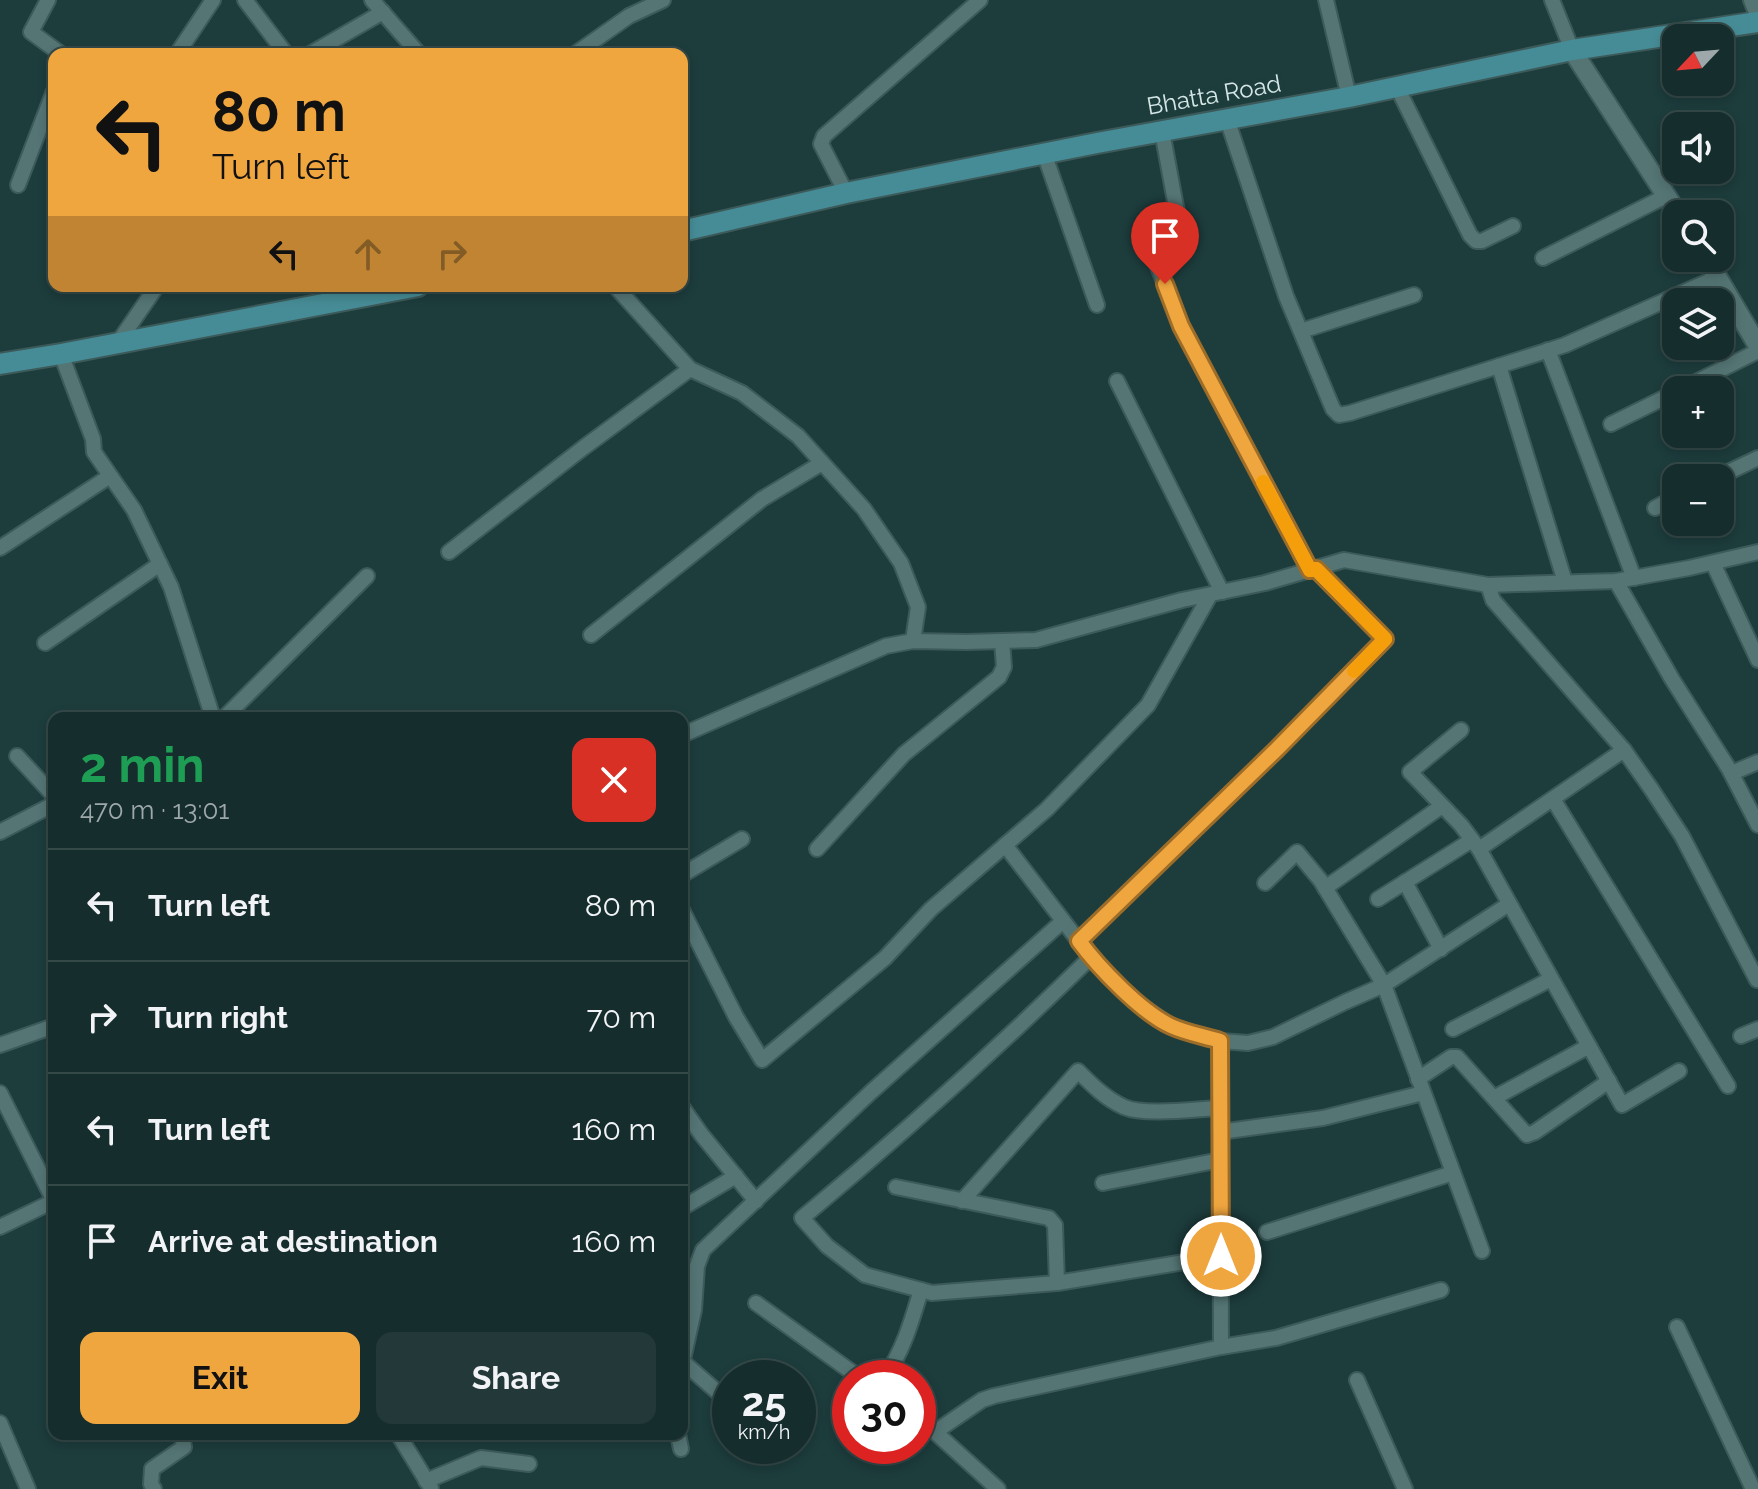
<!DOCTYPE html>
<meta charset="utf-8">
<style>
body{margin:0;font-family:Raleway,sans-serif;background:#233939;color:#f1f3f6;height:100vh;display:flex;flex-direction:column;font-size:30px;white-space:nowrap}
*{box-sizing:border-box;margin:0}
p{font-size:26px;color:#9ea8aa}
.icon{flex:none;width:44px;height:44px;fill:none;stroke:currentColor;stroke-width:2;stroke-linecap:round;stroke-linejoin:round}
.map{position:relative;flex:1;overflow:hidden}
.details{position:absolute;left:48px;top:712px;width:640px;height:728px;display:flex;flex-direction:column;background:#162d2d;border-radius:16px;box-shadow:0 4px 12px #0003,0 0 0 2px #354949}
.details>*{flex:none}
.guide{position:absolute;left:48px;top:48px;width:640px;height:244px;border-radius:16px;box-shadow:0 4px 12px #0003,0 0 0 2px #354949;background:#f0a63f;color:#111;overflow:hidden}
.needle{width:52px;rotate:244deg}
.tools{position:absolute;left:1662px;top:24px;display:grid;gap:16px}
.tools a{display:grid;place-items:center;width:72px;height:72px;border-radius:16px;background:#162d2d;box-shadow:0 4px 12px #0003,0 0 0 2px #354949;font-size:40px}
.speed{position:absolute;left:712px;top:1360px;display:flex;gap:16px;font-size:40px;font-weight:700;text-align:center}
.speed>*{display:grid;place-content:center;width:104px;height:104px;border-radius:50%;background:#162d2d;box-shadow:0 4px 12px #0003,0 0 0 2px #354949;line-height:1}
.speed small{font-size:20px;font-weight:400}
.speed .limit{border:12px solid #d22;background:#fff;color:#111}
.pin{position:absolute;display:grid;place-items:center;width:68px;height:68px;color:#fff;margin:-82px -34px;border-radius:50% 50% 50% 0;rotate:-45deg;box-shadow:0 0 8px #0007}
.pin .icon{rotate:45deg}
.me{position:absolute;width:88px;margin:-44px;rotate:0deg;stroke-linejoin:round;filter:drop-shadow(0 0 6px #0008)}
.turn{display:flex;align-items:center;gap:28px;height:168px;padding:0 32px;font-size:36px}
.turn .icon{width:104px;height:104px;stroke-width:2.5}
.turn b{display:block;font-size:56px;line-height:68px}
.lanes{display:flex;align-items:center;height:76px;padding:0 32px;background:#0003;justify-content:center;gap:40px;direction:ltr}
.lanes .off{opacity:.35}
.round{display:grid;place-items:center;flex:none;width:84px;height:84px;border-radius:16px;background:#233939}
.head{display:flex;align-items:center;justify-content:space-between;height:136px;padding:0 32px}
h1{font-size:48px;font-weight:700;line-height:60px;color:#1e9e55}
.primary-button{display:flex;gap:16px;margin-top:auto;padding:16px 32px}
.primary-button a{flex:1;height:92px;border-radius:16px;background:#f0a63f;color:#111;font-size:32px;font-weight:700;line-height:92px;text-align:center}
.primary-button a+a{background:#233939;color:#f1f3f6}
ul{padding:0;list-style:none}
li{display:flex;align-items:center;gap:24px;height:112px;padding:0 32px;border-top:2px solid #354949}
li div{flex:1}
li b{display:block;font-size:30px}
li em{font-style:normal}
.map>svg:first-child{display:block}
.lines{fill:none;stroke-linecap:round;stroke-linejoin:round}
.minor-casing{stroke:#3d5a5a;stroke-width:18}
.tertiary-casing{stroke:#3d5a5a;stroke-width:22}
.secondary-casing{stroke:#3d5a5a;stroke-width:24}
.minor{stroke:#547574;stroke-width:14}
.tertiary{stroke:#547574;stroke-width:18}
.secondary{stroke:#468c96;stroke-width:20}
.route-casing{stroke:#9c6c29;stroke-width:20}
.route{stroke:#f0a63f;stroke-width:14}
.slow{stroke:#f59e0b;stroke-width:14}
.labels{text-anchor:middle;stroke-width:8;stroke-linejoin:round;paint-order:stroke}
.street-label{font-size:24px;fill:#d5e6e6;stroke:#1d3c3c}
</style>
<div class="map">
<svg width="1758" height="1489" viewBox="0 0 1758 1489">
<rect width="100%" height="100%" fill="#1d3c3c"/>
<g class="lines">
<g class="minor-casing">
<g id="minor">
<polyline points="48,0 31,32 61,54"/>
<polyline points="245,0 286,54"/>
<polyline points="372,0 419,54"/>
<polyline points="1326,0 1349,97"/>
<polyline points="1552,0 1572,50"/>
<polyline points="1751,0 1758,18"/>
<polyline points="177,54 213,0"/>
<polyline points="310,54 383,12"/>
<polyline points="575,54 629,16 663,0"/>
<polyline points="1397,87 1470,235 1476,241 1482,241 1513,226"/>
<polyline points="1227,119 1286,296 1333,409 1339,415 1350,413 1565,345 1718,277"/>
<path d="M1162 131 1181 234C1176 247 1162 251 1157 264L1181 326 1310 570"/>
<polyline points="1044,153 1097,305"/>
<polyline points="18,185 54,91"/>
<polyline points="846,193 821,144 824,136 980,0"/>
<polyline points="1543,258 1666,196"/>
<polyline points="615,286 690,369 742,393 798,436 864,509 901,563 918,607 913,641"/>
<polyline points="1301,331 1414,295"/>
<polyline points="117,344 157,286"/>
<polyline points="1548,350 1634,578"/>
<polyline points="61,354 93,439 94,452 134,510 171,587 213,718"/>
<polyline points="1499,366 1565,582"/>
<polyline points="1117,381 1222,592"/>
<polyline points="1680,390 1758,351"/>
<polyline points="1611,424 1676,392"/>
<polyline points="1716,478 1758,458"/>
<polyline points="1655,508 1676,497"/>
<polyline points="0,548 110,476"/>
<polyline points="449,552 583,448 690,369"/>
<polyline points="1713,563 1758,660"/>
<polyline points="1616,581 1672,679 1729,769 1758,825"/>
<polyline points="1488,585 1493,600 1624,750 1652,790 1682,836 1757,980"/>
<polyline points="591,635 762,499 822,463"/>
<polyline points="45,643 160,564"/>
<polyline points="224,718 367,576"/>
<polyline points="1461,730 1410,772 1461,825 1479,849 1622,1105 1679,1071"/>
<polyline points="682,735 886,646 913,641 967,642 1036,640 1182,600 1265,583 1344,560 1488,585 1616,581 1689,568 1758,552"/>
<polyline points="17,756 54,796"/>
<polyline points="1732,773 1758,762"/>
<polyline points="1553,799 1728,1086"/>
<polyline points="0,832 54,804"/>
<polyline points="1005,845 1091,957 1136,1002 1171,1026 1220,1041 1248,1043 1273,1037 1345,1002 1384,985 1509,904"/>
<polyline points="817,849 904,754 999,677 1004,667 1002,641"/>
<polyline points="1479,849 1624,750"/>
<polyline points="682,875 742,839"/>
<polyline points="1405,882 1441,949"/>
<polyline points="1265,883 1297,852 1321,881 1384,985 1482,1251"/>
<polyline points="1325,888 1442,806"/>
<polyline points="1378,899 1472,840"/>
<polyline points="682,910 736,1017 762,1060 885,958 931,909 1047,809 1148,705 1210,595"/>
<polyline points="1079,941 1277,749 1385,639 1316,569"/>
<path d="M1091 957C998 1048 902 1135 802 1218L827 1246 865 1275 932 1293 1057 1283 1221 1256"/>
<polyline points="1453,1029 1551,979"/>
<polyline points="1741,1036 1758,1029"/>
<polyline points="1220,1041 1221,1347"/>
<polyline points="0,1045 54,1026"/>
<polyline points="1418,1079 1451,1057 1457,1057 1527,1135 1535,1132 1609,1081"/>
<polyline points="0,1093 54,1201"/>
<polyline points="1494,1098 1589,1046"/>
<polyline points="682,1107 701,1134 756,1201"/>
<polyline points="1220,1132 1323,1118 1423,1093"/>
<polyline points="1103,1183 1220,1160"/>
<polyline points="896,1187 1049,1218 1055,1225 1057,1283"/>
<path d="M962 1201 1078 1071C1092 1085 1106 1099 1124 1107 1145 1116 1196 1109 1220 1108"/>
<polyline points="682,1208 736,1176"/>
<polyline points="0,1227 54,1201"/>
<polyline points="1267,1232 1453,1173"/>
<polyline points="756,1303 860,1378"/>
<polyline points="1677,1327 1753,1489"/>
<polyline points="682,1361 730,1403"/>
<polyline points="682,1364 694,1310 697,1266 703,1250 871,1092 1063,921"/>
<path d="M884 1378C903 1352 912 1320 921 1290"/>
<polyline points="1357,1380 1405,1489"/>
<polyline points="918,1420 935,1432 998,1489"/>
<polyline points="0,1423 28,1489"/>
<polyline points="935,1432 982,1400 994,1396 1221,1347 1276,1338 1441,1290"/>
<polyline points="398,1434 431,1488"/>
<polyline points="678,1434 681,1449"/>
<polyline points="426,1481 481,1458 529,1464"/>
<polyline points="154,1489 151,1484 152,1469 184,1447 182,1434"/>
</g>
</g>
<g class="tertiary-casing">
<g id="tertiary">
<polyline points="1572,50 1678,214"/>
<polyline points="1706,258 1758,346"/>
</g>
</g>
<g class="secondary-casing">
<g id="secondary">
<polyline points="682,231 846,193 1097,143 1349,97 1572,50 1758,22"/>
<polyline points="0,364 61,354 418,286"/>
</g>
</g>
<use href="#minor" class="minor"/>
<use href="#tertiary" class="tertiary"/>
<use href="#secondary" class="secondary"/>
</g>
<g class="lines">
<g class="route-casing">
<path id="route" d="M1165 284 1181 326 1310 570 1316 569 1385 639 1277 749 1079 941C1099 968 1141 1012 1171 1026 1186 1033 1204 1036 1220 1041L1221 1256"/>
</g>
<use href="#route" class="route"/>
<polyline class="slow" points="1263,482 1310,570 1316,569 1385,639 1354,671"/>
</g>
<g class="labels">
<g class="street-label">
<text transform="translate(1214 95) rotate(-10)" y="8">Bhatta Road</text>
</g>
</g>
</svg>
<div class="tools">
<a><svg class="needle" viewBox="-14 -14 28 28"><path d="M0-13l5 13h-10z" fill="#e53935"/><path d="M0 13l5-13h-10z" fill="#9ea8aa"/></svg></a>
<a><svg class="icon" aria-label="sound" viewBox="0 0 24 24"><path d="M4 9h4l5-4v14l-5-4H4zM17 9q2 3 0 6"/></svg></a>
<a><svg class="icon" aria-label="search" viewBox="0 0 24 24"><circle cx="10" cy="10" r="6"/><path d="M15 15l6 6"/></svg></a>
<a><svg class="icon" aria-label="layers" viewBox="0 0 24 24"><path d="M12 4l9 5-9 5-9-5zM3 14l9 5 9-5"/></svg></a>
<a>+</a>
<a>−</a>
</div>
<div class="speed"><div>25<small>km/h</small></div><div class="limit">30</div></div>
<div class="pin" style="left:1165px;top:284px;background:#d93025"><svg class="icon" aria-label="arrive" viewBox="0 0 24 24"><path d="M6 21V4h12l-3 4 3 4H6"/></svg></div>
<svg class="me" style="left:1221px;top:1256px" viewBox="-20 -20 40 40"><circle r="17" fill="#f0a63f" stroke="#fff" stroke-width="3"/><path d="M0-11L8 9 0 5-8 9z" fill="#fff"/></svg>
<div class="guide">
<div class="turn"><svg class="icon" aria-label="left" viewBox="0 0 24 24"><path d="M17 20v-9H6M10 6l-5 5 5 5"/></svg><div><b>80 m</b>Turn left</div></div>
<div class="lanes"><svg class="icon" aria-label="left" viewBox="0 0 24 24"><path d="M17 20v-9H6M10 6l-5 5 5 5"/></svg><svg class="icon off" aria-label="ahead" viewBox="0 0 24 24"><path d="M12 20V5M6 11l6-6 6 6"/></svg><svg class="icon off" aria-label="right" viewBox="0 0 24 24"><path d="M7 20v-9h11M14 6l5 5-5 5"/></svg></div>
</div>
<section class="details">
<div class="head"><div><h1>2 min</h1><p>470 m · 13:01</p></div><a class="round" style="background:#d93025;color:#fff"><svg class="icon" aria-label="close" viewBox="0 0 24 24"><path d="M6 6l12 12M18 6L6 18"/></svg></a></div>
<ul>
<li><svg class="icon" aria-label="left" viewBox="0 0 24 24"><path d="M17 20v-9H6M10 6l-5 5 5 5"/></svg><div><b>Turn left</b></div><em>80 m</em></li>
<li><svg class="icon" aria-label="right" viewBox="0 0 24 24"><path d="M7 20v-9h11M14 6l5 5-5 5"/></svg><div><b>Turn right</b></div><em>70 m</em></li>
<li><svg class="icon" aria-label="left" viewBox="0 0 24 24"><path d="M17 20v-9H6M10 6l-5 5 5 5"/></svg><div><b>Turn left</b></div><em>160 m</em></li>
<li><svg class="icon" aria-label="arrive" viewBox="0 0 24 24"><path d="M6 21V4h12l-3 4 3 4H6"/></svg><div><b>Arrive at destination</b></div><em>160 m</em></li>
</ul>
<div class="primary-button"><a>Exit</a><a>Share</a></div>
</section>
</div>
